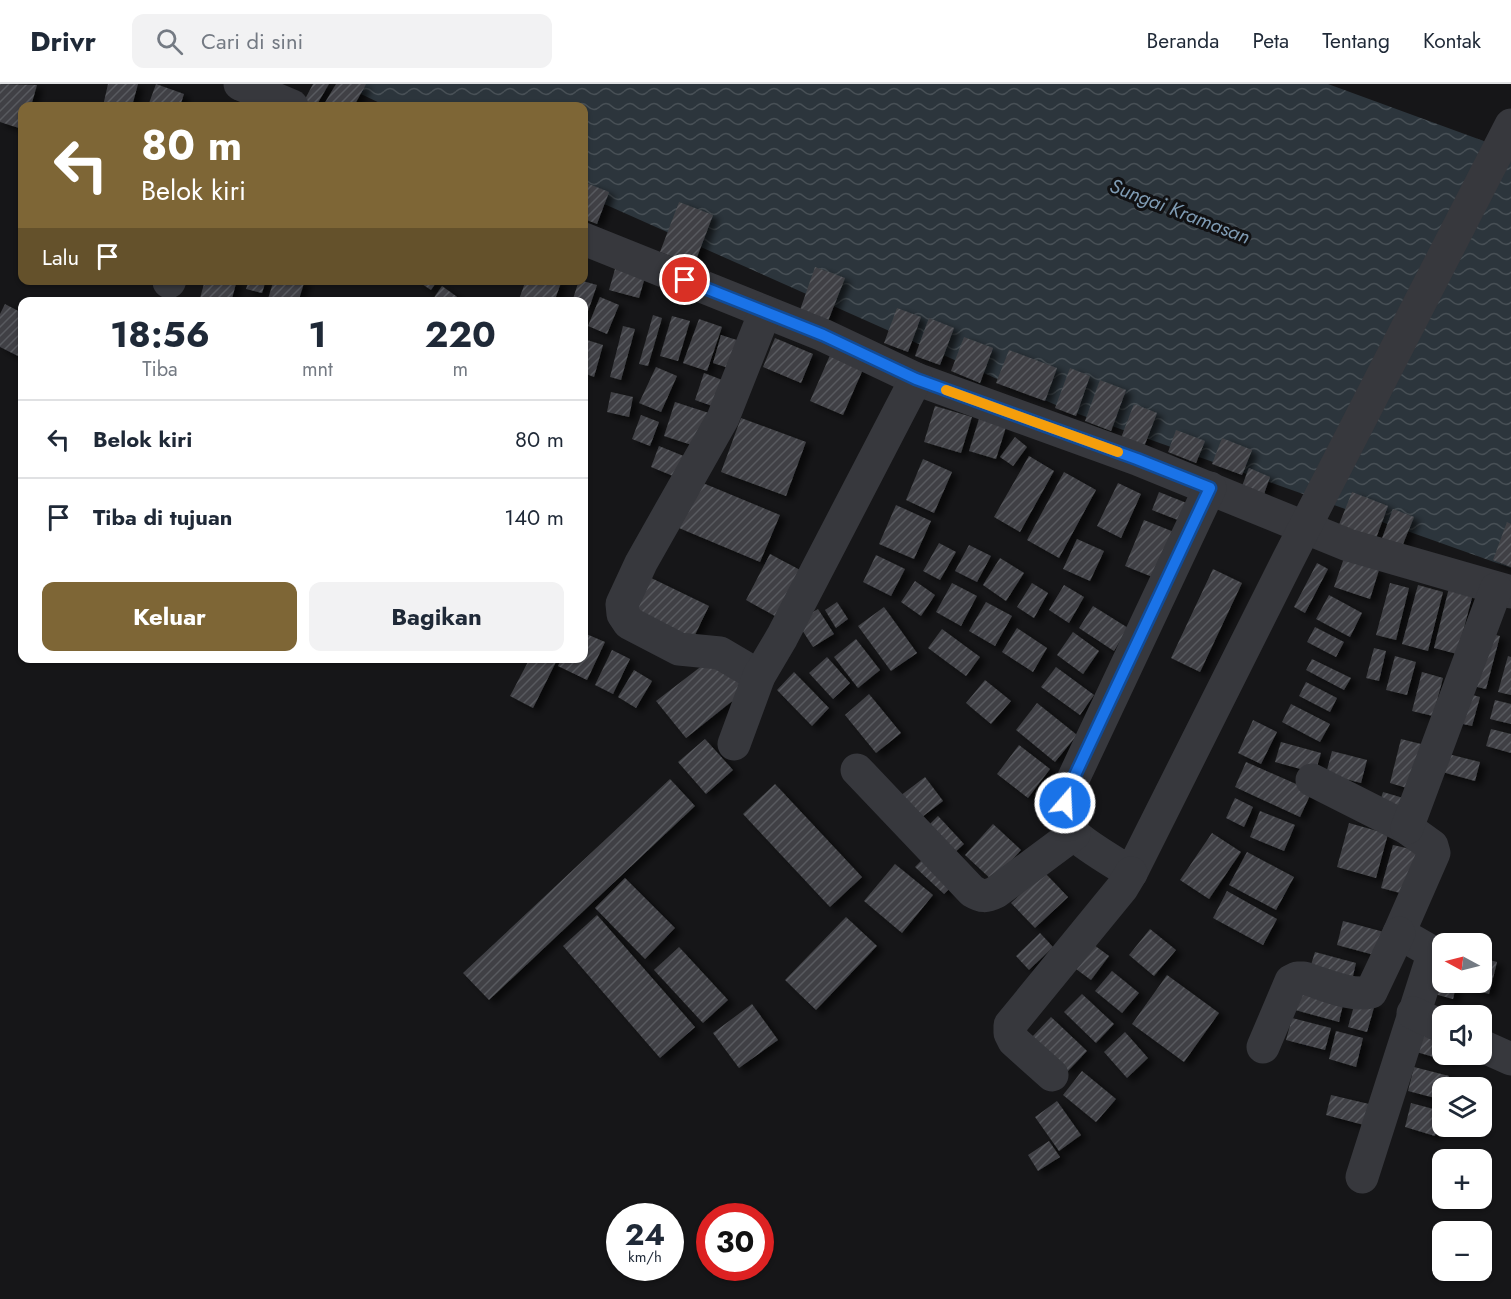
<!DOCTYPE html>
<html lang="id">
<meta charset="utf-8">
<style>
body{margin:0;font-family:Jost,sans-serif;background:#f2f2f3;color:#1f2937;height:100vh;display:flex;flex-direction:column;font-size:22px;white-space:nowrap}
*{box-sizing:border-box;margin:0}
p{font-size:20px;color:#747a83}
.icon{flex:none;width:33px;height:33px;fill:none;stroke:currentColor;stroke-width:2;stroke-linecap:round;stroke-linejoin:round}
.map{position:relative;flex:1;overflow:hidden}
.details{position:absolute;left:18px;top:213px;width:570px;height:366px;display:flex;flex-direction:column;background:#fff;border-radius:12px;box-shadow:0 2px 4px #0004}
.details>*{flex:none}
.guide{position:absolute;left:18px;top:18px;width:570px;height:183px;border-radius:12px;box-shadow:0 2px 4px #0004;background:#7e6636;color:#fff;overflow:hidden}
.needle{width:39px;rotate:277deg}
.controls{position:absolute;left:1432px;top:849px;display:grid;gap:12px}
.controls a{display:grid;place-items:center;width:60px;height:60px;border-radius:12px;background:#fff;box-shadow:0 2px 4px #0004;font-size:30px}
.speed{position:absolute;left:606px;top:1119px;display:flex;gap:12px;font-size:30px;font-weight:700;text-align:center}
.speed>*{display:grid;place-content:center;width:78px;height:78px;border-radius:50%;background:#fff;box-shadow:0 2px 4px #0004;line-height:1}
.speed small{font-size:15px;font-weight:400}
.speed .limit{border:9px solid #d22;background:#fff;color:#111}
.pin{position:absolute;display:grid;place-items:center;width:51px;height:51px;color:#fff;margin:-26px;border:3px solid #fff;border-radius:50%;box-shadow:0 2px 6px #0007}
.me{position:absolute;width:66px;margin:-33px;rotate:19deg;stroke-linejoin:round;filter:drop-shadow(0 0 4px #0008)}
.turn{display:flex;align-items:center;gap:21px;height:126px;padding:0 24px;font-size:27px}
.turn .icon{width:78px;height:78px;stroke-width:2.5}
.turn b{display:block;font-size:42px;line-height:51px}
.then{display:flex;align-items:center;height:57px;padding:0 24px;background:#0003;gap:12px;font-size:22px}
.eta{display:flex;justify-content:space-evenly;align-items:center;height:102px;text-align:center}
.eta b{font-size:36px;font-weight:700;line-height:42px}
.button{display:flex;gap:12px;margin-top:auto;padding:12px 24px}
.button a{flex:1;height:69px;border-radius:12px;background:#7e6636;color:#fff;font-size:24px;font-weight:700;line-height:69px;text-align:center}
.button a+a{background:#f2f2f3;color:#1f2937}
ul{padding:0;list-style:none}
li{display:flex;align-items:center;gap:18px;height:78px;padding:0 24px;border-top:2px solid #e0e1e3}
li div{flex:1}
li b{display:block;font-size:22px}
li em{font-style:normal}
header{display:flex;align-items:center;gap:36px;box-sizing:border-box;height:84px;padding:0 30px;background:#fff;border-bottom:2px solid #e0e1e3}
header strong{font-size:28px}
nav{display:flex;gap:33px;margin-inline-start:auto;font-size:21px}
.search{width:420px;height:54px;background:#f2f2f3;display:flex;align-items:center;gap:15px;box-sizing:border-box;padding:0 21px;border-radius:12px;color:#747a83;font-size:22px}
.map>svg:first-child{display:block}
.water{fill:url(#water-waves)}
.building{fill:url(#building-hatch);filter:url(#shadow)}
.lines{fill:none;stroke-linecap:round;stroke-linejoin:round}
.street{stroke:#37383d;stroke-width:33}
.route-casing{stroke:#114b97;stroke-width:15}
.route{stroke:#1a73e8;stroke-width:10}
.slow{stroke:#f59e0b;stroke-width:10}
.labels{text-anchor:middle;stroke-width:6;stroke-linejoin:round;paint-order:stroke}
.water-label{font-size:20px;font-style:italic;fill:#7f9bb3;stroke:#111113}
</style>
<header>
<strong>Drivr</strong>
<div class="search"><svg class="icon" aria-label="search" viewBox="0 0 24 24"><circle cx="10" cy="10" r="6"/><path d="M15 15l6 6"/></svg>Cari di sini</div>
<nav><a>Beranda</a><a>Peta</a><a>Tentang</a><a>Kontak</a></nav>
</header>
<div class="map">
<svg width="1511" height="1215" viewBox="0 0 1511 1215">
<defs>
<pattern id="water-waves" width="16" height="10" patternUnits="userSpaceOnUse" patternTransform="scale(1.5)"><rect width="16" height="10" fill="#2c353c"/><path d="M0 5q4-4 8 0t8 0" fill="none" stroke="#485056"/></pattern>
<pattern id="building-hatch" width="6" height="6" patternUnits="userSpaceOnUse" patternTransform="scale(1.5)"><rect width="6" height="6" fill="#404145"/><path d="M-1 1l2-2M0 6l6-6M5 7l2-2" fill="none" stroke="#595a5e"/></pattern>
<filter id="shadow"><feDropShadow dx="6" dy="4" stdDeviation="3" flood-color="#0009"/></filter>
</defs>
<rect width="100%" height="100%" fill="#161618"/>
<polygon class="water" points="340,0 1328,0 1511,67 1511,484 1067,326 584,111 584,22 386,22"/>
<g class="building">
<polygon points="0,0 37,1 31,22 22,22 22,45 0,38"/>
<polygon points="108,0 138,0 132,22 103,22"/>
<polygon points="156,0 184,10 180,22 148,22"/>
<polygon points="313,0 329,0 316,22 304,17"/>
<polygon points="336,0 366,0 354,22 323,22"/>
<polygon points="584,98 609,108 597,140 584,135"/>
<polygon points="679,118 713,131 694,181 660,168"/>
<polygon points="815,183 845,194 828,237 800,226"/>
<polygon points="615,185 645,193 639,214 609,206"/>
<polygon points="205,196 237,196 231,218 199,218"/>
<polygon points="249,196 266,196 262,209 246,205"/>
<polygon points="274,196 305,196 298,218 267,218"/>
<polygon points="416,196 438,196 431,206"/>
<polygon points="526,196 562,196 554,218 518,218"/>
<polygon points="579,196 597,201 584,239 584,218 572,218"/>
<polygon points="442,202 464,218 431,218"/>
<polygon points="600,213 619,221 607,250 588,242"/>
<polygon points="5,220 22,229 22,274 0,263 0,230"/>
<polygon points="897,224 921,233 908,268 884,259"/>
<polygon points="653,231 662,234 648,282 639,280"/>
<polygon points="672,232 690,237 678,277 660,272"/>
<polygon points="929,234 954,244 940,281 915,272"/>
<polygon points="699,235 722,243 707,287 683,279"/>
<polygon points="623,242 635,245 621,296 610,293"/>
<polygon points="721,251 746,259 738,287 713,279"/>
<polygon points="964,253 993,264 980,299 951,287"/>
<polygon points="775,254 813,270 801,299 763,283"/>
<polygon points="584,255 603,261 594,293 584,289"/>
<polygon points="1009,266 1057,284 1045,317 996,299"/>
<polygon points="831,269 864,283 843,331 810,317"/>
<polygon points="656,283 677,292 661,328 639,319"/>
<polygon points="1070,284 1090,292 1076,332 1055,324"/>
<polygon points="704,289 730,299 721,325 695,316"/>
<polygon points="1100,296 1126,306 1111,347 1085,337"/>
<polygon points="611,308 633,313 629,333 607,328"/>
<polygon points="675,318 715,331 704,365 664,352"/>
<polygon points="1134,320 1157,329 1142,368 1119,359"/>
<polygon points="935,322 972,333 961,369 924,358"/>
<polygon points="641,331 659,338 650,362 632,355"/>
<polygon points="741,334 806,358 786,412 721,388"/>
<polygon points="979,335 1006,343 996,375 969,367"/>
<polygon points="1176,346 1205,357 1196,379 1168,368"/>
<polygon points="1015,353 1027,363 1013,382 1000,373"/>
<polygon points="1222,354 1252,366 1242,391 1212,380"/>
<polygon points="659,362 691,375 683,396 651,383"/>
<polygon points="1029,372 1054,387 1020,448 994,433"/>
<polygon points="923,375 952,388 934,429 906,416"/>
<polygon points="1249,384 1270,393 1264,410 1242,402"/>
<polygon points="1064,388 1096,406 1059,474 1027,456"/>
<polygon points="698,397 780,431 760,478 679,444"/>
<polygon points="1118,399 1141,410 1121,454 1097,442"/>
<polygon points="1159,408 1189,420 1183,438 1152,426"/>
<polygon points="1352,408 1388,422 1375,457 1338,443"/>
<polygon points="896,421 931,437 914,475 879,460"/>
<polygon points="1393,425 1414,433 1401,465 1381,457"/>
<polygon points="1144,436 1179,450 1160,496 1125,482"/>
<polygon points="1507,438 1511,440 1511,483 1493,476"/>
<polygon points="1077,455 1104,467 1090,497 1063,485"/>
<polygon points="939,459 956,468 940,496 923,487"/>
<polygon points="969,461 991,472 977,498 955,487"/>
<polygon points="770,470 800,486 775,532 746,516"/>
<polygon points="876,471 905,485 891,512 863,498"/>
<polygon points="1000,474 1024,489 1006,517 983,501"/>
<polygon points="1344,474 1379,486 1370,515 1334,503"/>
<polygon points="1317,479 1328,485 1305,529 1294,523"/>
<polygon points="1213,485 1242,499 1200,588 1171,574"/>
<polygon points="645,491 709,522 691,559 627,529"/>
<polygon points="915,497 935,511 921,532 901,518"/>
<polygon points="952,499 977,512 961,542 936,528"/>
<polygon points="1032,499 1048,509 1034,534 1017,523"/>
<polygon points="1390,499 1409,504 1396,556 1376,551"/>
<polygon points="1064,501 1084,513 1069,539 1049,526"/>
<polygon points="1418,501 1443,508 1428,567 1402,560"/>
<polygon points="1449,504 1473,510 1457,570 1434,564"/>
<polygon points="1329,511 1362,529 1350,553 1316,535"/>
<polygon points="837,518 848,535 836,544 825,526"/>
<polygon points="986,518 1012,532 995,562 969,547"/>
<polygon points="1093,522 1128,544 1114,567 1079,544"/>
<polygon points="884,523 917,569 891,587 858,542"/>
<polygon points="818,525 834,550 813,563 797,538"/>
<polygon points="1315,543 1344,558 1336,573 1307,558"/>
<polygon points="1017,544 1047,564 1033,588 1002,568"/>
<polygon points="942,545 980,573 966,592 928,564"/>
<polygon points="1073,548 1099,567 1083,590 1057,571"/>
<polygon points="1482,548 1500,552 1486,605 1468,601"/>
<polygon points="584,549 605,558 587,596 558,582 562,574 584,574"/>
<polygon points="856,555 880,586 858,604 834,573"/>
<polygon points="1374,564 1386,567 1379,597 1366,594"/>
<polygon points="612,566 630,575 613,610 595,601"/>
<polygon points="716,571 746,606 686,654 656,617"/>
<polygon points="1395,572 1416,578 1407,611 1386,606"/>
<polygon points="1508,572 1511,573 1511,611 1498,608"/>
<polygon points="827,573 850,599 833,615 809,589"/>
<polygon points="530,574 549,574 556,578 533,624 510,612"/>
<polygon points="1312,575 1351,594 1344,606 1306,586"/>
<polygon points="1056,583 1094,611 1080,631 1041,603"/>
<polygon points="634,586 652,597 636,624 618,613"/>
<polygon points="794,588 829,624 812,642 777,606"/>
<polygon points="1422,588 1443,594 1433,632 1412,627"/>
<polygon points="985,596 1011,617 991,640 966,619"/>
<polygon points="1306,598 1337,614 1330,628 1299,612"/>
<polygon points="1462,608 1480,613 1472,642 1454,638"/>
<polygon points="869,610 901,649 876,669 845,631"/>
<polygon points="1495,616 1511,620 1511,640 1490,635"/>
<polygon points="1037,619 1077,651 1055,678 1016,646"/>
<polygon points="1291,620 1330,640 1320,658 1282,638"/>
<polygon points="1253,636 1277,648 1261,680 1238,669"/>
<polygon points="1491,645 1511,650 1511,669 1486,662"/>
<polygon points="705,655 733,686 706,710 678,678"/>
<polygon points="1401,655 1429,662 1417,707 1390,699"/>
<polygon points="1281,658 1321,669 1315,689 1275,678"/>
<polygon points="1019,661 1050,685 1028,714 997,690"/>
<polygon points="1332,667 1367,676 1361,699 1326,690"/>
<polygon points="1440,668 1480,678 1475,697 1435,686"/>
<polygon points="1246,678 1312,707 1300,733 1235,703"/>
<polygon points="925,693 943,717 918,736 900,712"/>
<polygon points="670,695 695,722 489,916 463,889"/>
<polygon points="775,700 862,793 830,823 743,730"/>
<polygon points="1383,708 1410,716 1407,728 1379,721"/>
<polygon points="1235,714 1253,723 1244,743 1226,734"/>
<polygon points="1260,727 1295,741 1284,767 1250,753"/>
<polygon points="938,732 964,760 952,771 926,744"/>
<polygon points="1349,739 1388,750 1376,794 1337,783"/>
<polygon points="993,740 1021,766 993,797 965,771"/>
<polygon points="1212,749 1241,768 1209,815 1180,796"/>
<polygon points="1393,761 1419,767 1408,811 1381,804"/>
<polygon points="1247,768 1294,793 1276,826 1229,801"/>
<polygon points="925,773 954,800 944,810 915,783"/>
<polygon points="895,780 933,811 902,849 864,817"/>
<polygon points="1044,788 1068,813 1035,844 1011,819"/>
<polygon points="625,794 675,844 645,875 595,824"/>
<polygon points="1227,807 1277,835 1263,861 1213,834"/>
<polygon points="597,831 695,943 660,974 563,862"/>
<polygon points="846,833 877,862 816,926 785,896"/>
<polygon points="1343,837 1384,848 1378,872 1337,861"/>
<polygon points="1150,845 1176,866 1154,892 1129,871"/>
<polygon points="1040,849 1053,863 1029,886 1016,872"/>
<polygon points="1094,861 1109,872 1091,896 1076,885"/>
<polygon points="679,863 728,916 703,939 654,886"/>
<polygon points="1315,868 1356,879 1352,896 1310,884"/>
<polygon points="1443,868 1443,898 1457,898 1453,915 1431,909"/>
<polygon points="1482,874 1497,878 1489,910 1465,903 1467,898 1482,898"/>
<polygon points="1112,887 1139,909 1122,929 1095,907"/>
<polygon points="1167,891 1219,929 1184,978 1132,940"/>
<polygon points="1301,905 1344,916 1339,938 1295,926"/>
<polygon points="1082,910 1114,940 1096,959 1064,928"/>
<polygon points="1356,915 1375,920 1367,948 1348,943"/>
<polygon points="752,920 778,956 739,984 713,949"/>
<polygon points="1051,933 1087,967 1068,987 1032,953"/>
<polygon points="1292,934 1331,944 1325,966 1286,956"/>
<polygon points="1336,947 1363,954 1356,983 1329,975"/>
<polygon points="1125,948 1148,974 1127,994 1104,968"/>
<polygon points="1418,948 1443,954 1443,970 1453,970 1451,978 1413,967"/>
<polygon points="1414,983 1449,992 1446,1004 1443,1004 1443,1016 1408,1007"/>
<polygon points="1082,987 1116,1015 1096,1038 1063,1011"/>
<polygon points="1331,1011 1369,1020 1364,1041 1326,1031"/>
<polygon points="1057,1017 1081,1051 1059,1067 1035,1033"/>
<polygon points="1411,1019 1441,1027 1435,1052 1405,1043"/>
<polygon points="1049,1057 1060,1073 1038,1087 1028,1071"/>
</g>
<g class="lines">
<g class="street">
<polyline points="240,0 292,22"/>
<polyline points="584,155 823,251 916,295 1137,375 1348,461 1511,508"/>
<polyline points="169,198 170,196"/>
<path d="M1210 404 1068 706C1065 719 1064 740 1075 751 1087 763 1116 779 1131 789L1288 476 1511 41"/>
<polyline points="759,592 720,569 679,565 629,539 623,530 622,520 641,479 723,334 765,228"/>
<polyline points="734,660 759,592 782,553 916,295"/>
<path d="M857 686 972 807C982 813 986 813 996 808L1074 750"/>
<polyline points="1312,696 1407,744 1432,762 1434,769 1399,849 1432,868 1432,874 1362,1093"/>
<polyline points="1407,744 1496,505"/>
<polyline points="1413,929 1443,943"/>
<polyline points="1482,962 1511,975"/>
<path d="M1263 963 1291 897 1297 894H1304C1324 900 1351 913 1371 908L1399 849"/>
<polyline points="1052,991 1014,957 1010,949 1010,941 1122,804 1131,789"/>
</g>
</g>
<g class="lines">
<g class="route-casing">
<polyline id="route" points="685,196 823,251 916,295 1137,375 1210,404 1068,706 1065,719"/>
</g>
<use href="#route" class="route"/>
<polyline class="slow" points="946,306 1118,368"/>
</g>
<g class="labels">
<g class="water-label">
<text transform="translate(1180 127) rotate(21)" y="7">Sungai Kramasan</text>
</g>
</g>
</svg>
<div class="controls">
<a><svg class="needle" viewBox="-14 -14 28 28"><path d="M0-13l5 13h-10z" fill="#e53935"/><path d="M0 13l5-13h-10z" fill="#747a83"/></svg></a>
<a><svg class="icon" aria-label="sound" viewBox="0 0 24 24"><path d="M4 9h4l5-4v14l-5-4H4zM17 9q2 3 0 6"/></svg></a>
<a><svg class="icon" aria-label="layers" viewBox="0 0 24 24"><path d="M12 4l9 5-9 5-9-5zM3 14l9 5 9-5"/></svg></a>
<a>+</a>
<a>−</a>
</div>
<div class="speed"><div>24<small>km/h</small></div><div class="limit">30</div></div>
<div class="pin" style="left:685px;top:196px;background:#d93025"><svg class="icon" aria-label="arrive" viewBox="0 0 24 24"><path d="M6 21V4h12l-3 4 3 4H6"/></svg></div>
<svg class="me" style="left:1065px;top:719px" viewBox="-20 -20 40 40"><circle r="17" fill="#1a73e8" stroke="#fff" stroke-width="3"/><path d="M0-11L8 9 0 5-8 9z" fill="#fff"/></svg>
<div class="guide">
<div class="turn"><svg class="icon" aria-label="left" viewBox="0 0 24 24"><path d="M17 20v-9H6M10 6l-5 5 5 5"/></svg><div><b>80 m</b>Belok kiri</div></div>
<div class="then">Lalu<svg class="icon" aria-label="arrive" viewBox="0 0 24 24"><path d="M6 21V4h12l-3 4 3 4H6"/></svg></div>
</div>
<section class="details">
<div class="eta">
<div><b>18:56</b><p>Tiba</p></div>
<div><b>1</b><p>mnt</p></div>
<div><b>220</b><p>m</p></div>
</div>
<ul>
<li><svg class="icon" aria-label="left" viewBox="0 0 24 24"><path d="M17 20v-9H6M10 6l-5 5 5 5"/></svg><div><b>Belok kiri</b></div><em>80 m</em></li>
<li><svg class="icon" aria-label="arrive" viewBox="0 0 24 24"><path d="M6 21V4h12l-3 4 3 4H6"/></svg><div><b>Tiba di tujuan</b></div><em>140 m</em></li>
</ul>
<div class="button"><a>Keluar</a><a>Bagikan</a></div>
</section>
</div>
